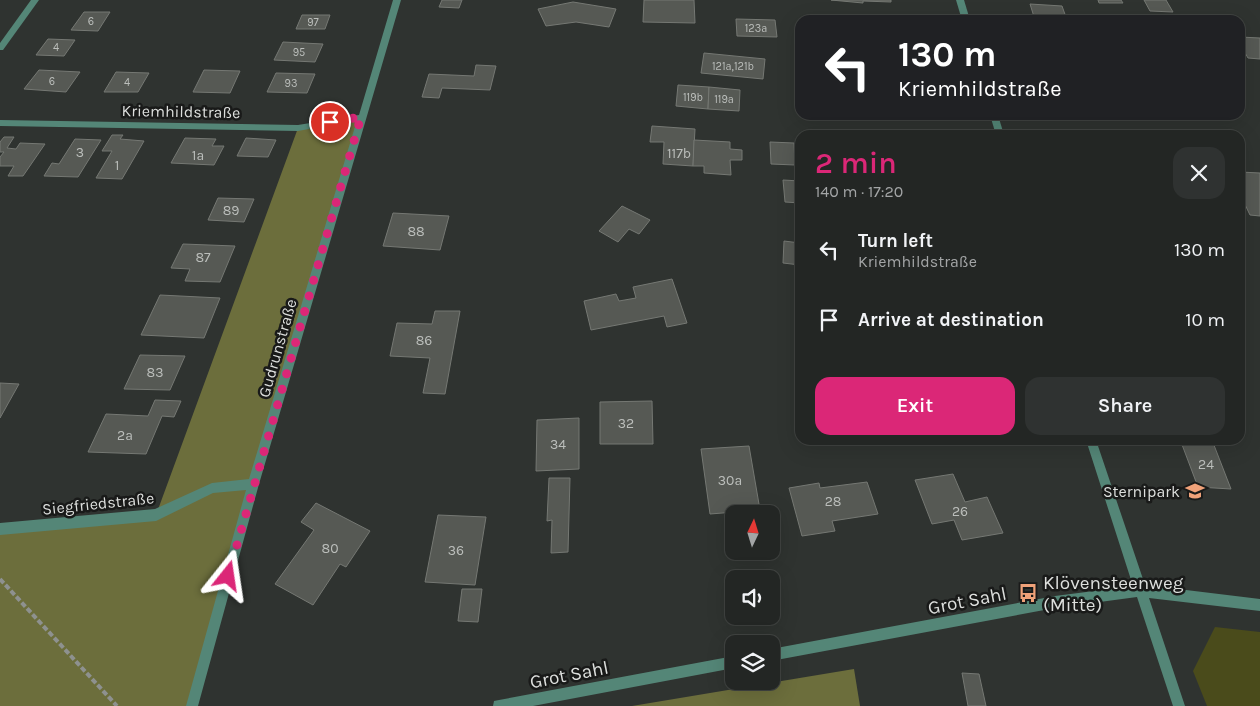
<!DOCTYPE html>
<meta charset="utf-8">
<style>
body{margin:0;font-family:Karla,sans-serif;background:#2f3231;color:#f1f3f6;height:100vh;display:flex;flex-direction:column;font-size:19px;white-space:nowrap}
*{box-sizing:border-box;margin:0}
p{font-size:16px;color:#a3a5a6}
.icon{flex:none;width:28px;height:28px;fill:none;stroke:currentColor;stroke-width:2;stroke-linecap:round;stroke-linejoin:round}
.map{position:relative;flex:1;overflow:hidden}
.sheet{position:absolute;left:795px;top:130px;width:450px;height:315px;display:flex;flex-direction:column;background:#232624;border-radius:15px;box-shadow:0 5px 20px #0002,0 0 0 1px #404341}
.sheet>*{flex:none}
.top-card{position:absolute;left:795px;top:15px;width:450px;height:105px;border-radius:15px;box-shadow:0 5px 20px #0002,0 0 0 1px #404341;background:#202124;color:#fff;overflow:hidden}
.needle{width:32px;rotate:4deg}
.fabs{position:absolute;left:725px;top:505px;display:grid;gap:10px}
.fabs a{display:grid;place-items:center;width:55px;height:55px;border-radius:10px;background:#232624;box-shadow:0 5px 20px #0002,0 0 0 1px #404341;font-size:25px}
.pin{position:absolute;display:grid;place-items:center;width:42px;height:42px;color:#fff;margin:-21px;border:2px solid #fff;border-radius:50%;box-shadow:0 1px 5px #0007}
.me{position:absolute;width:55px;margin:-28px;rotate:15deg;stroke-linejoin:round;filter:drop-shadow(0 0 4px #0008)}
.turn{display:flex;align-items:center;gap:18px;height:105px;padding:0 20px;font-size:22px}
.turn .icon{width:65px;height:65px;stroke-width:2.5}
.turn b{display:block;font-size:35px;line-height:42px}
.round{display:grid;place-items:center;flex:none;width:52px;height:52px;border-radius:15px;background:#2f3231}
.head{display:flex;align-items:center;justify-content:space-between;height:85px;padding:0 20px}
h1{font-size:30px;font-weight:600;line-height:38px;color:#db2777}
.cta{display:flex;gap:10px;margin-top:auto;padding:10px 20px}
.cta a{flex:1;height:58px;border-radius:15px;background:#db2777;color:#fff;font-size:20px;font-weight:600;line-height:58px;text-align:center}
.cta a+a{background:#2f3231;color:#f1f3f6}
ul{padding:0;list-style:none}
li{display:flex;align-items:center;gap:15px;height:70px;padding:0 20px}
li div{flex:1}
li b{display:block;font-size:19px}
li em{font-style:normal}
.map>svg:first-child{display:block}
.green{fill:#4a4b1b}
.forest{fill:#6c6e3c}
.building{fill:#565954;stroke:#757873}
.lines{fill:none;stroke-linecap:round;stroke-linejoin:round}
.path{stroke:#8e918f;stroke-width:4;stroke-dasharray:5.5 2.5;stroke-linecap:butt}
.minor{fill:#548677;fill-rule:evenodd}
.route{stroke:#db2777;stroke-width:9;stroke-dasharray:0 16.2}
.labels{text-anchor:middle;stroke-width:5;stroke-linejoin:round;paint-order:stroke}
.far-number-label{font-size:11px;fill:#bbbebb}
.number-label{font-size:14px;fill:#bbbebb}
.street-label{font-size:16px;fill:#dddfdd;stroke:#191a19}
.poi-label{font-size:16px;fill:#dddfdd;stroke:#191a19;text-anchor:end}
.near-poi-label{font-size:19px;fill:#dddfdd;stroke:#191a19;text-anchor:start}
.near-street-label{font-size:19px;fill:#dddfdd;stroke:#191a19}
</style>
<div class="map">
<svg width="1260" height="706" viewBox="0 0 1260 706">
<rect width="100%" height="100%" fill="#2f3330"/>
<polygon class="green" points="1215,627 1260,632 1260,706 1207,706 1193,671"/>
<g class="forest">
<polygon points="361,117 192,706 0,706 0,529 156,515 298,128"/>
<polygon points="854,669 860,706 632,706"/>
</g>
<g class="building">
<polygon points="442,0 462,0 459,8 439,7"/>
<polygon points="644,0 694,0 695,23 643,22"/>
<polygon points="831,0 891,0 891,2 863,1 863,3"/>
<polygon points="1098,0 1121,0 1123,3 1099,3"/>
<polygon points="1144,0 1166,0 1173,12 1150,11"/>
<polygon points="573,2 616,9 609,27 576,22 546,26 538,9"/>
<polygon points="1030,4 1062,6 1067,20 1035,20"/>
<polygon points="84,12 110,12 98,31 71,30"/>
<polygon points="302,15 330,15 325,29 296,29"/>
<polygon points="843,15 893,17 894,20 843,20"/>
<polygon points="736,19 775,20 777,37 737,36"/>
<polygon points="1240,37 1260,38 1260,59 1248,58 1240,44"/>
<polygon points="48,39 75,40 64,56 36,55"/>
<polygon points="283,42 323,44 315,62 274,60"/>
<polygon points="704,53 765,59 763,79 701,73"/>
<polygon points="476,65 496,66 490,90 442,88 439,98 422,97 429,74 474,76"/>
<polygon points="39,70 80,72 66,92 24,89"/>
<polygon points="204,70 240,71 230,93 193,92"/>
<polygon points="116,72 149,73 138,92 104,92"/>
<polygon points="276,73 315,74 307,93 267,92"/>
<polygon points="678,85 709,87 708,109 676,106"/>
<polygon points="709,87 740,90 739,111 708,109"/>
<polygon points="652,126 695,129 693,166 663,164 664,142 650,142"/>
<polygon points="112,135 123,135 120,139 144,141 122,179 96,178 112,151 102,151"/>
<polygon points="4,137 14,137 7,148 16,149 20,143 45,144 23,176 8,176 14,166 0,166 0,157 4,152 0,152 0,142"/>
<polygon points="185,138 216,139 212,146 224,146 214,165 171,163"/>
<polygon points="246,138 276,140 268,157 237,156"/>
<polygon points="75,139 101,140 78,177 44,176 52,163 59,164"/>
<polygon points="694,140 730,142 730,149 742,150 742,160 730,160 731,175 704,173 704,166 693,166"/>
<polygon points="770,142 794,143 795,165 771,164"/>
<polygon points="1240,172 1260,173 1260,216 1250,215 1240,194"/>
<polygon points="783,180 800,181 800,203 785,202"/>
<polygon points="218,198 254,199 244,222 208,220"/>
<polygon points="622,206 650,220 639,234 629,229 618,242 599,231"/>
<polygon points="393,213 449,216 440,250 383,246"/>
<polygon points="784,241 800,243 800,265 783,263"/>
<polygon points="183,244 235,246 220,282 185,281 190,269 171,268"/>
<polygon points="672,279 687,323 667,327 664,316 591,330 584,301 616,294 619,301 636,298 633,287"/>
<polygon points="160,295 220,298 204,338 141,335"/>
<polygon points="435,311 460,311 445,394 423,393 430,358 390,356 397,323 432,324"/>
<polygon points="140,355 185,356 170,390 124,389"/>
<polygon points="0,383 19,384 0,418"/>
<polygon points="155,400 181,401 174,417 162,416 146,454 88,452 106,414 148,416"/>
<polygon points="652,401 653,444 600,444 600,402"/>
<polygon points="579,418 579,469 536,471 537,420"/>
<polygon points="1164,440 1212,440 1231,489 1198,487 1181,442"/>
<polygon points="749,446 760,510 710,514 701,449"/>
<polygon points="953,474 965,502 987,497 1003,533 962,540 954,520 932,524 915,480"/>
<polygon points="549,478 570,478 568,552 551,553 552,520 547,521"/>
<polygon points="867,482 878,514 832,521 835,531 802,536 789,488 819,483 820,488"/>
<polygon points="316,503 370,531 346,567 340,564 313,605 275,584 314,530 301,522"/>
<polygon points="438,515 486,517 475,585 425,582"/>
<polygon points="462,589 482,589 478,622 458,621"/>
<polygon points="962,673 979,674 986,706 968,706"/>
</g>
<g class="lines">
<polyline class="path" points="0,579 117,706"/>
<g class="minor">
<polygon points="31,0 39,0 3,50 0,50 0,43"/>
<polygon points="393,0 401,0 259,484 198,706 186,706 246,490 213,493 156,521 0,535 0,523 155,509 212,483 249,479 357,120 298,131 0,126 0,120 298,125 359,115"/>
<polygon points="956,0 964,0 970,20 962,20"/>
<polygon points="990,115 998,115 1004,135 996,135"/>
<polygon points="1086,440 1096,440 1145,585 1260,599 1260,611 1149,598 1185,706 1173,706 1137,597 1055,608 771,661 771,649 1055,596 1133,586"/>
<polygon points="734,656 734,668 533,706 493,706 494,701 499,700"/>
</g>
</g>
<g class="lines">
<polyline class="route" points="228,576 361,117 330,122"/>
</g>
<defs>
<g id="school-bare" transform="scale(1.5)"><path d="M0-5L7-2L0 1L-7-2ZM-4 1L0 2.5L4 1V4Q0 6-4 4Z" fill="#f0a279" stroke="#191a19" stroke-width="2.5" paint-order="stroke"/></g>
<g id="bus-bare" transform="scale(1.5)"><path d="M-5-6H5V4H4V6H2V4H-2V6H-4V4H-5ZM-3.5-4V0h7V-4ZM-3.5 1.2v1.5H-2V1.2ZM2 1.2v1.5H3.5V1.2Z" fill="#f0a279" stroke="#191a19" stroke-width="2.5" paint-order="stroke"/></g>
</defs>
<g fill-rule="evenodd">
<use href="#school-bare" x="1195" y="491"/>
<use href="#bus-bare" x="1028" y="593"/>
</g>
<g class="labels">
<g class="far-number-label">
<text x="91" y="25">6</text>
<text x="313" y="26">97</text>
<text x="756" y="32">123a</text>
<text x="56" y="51">4</text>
<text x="299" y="56">95</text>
<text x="733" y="70">121a,121b</text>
<text x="52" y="85">6</text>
<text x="127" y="86">4</text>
<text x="291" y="87">93</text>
<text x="693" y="101">119b</text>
<text x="724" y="103">119a</text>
</g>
<g class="number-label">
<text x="80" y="157">3</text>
<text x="679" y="158">117b</text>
<text x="198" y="160">1a</text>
<text x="117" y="170">1</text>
<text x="231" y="215">89</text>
<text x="416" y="236">88</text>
<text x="203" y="262">87</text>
<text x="424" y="345">86</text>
<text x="155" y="377">83</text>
<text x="626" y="428">32</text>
<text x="125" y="440">2a</text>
<text x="558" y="449">34</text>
<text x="1206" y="469">24</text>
<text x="730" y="485">30a</text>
<text x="833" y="506">28</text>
<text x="960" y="516">26</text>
<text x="330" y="553">80</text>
<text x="456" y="555">36</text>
</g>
<g class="street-label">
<text transform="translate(181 111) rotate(1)" y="6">Kriemhildstraße</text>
<text transform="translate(277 348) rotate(-74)" y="6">Gudrunstraße</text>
<text transform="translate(98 503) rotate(-6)" y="6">Siegfriedstraße</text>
</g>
<g class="poi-label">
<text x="1180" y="497">Sternipark</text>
</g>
<g class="near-poi-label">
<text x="1043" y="589">Klövensteenweg<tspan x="1043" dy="22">(Mitte)</tspan></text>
</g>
<g class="near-street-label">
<text transform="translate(967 600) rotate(-11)" y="7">Grot Sahl</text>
<text transform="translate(569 674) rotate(-11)" y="7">Grot Sahl</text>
</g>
</g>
</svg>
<div class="fabs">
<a><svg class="needle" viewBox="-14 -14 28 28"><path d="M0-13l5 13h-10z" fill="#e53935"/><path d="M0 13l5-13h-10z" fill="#a3a5a6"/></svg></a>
<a><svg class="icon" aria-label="sound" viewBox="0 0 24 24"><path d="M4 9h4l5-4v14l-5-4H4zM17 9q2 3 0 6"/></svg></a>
<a><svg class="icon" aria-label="layers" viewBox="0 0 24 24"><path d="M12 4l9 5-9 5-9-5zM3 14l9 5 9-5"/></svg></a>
</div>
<div class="pin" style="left:330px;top:122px;background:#d93025"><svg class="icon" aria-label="arrive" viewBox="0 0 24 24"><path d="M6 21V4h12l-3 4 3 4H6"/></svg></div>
<svg class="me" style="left:228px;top:576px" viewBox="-20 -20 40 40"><path d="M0-17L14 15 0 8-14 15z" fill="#db2777" stroke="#fff" stroke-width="4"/></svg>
<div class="top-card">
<div class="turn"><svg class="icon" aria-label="left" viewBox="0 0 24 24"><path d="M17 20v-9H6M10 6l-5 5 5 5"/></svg><div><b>130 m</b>Kriemhildstraße</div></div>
</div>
<section class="sheet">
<div class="head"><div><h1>2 min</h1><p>140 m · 17:20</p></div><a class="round"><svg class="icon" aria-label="close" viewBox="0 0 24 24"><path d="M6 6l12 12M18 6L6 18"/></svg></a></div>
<ul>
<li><svg class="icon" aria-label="left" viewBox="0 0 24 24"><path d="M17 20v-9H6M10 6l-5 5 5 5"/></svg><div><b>Turn left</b><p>Kriemhildstraße</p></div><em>130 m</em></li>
<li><svg class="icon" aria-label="arrive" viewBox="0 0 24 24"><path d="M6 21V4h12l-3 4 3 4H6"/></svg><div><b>Arrive at destination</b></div><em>10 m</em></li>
</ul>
<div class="cta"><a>Exit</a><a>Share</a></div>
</section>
</div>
